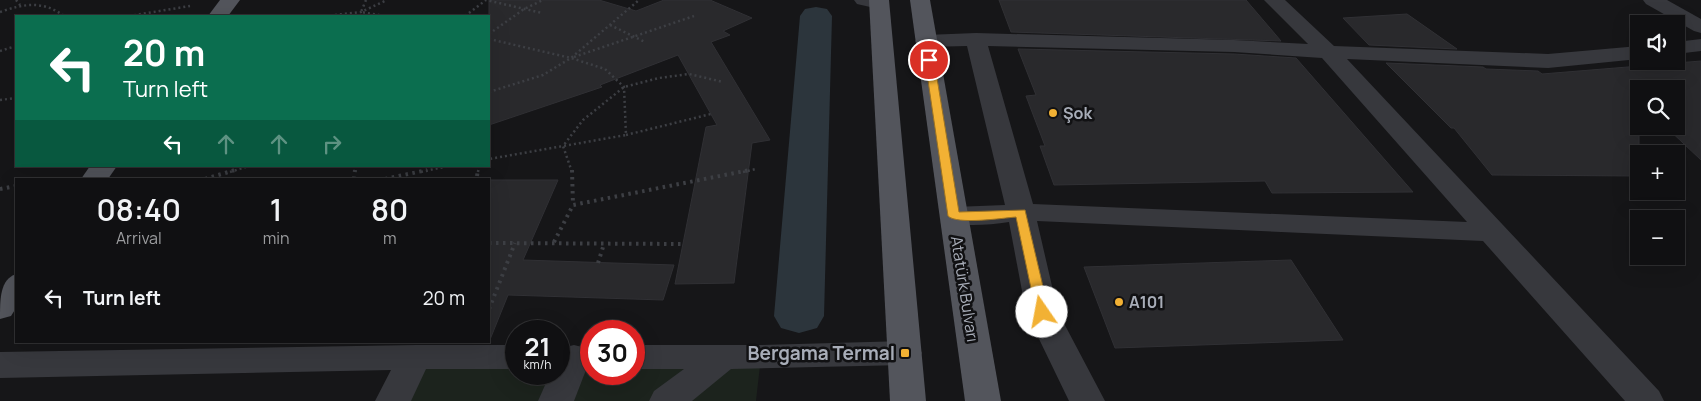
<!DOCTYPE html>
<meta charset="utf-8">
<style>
body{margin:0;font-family:Manrope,sans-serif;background:#1e1e20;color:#f1f3f6;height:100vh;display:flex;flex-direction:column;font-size:19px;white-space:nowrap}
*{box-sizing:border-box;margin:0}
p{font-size:16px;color:#9c9d9f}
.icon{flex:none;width:28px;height:28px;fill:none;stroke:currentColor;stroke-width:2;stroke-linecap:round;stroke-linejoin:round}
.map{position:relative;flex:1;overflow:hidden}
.panel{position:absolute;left:15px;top:178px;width:475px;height:165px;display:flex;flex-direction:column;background:#101012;border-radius:0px;box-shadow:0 5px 20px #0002,0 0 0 1px #303032}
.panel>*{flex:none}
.hud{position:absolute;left:15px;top:15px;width:475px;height:152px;border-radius:0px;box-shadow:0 5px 20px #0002,0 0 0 1px #303032;background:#0b6e4f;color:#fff;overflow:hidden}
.controls{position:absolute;left:1630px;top:15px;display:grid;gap:10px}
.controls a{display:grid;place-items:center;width:55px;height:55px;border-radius:0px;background:#101012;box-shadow:0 5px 20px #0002,0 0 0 1px #303032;font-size:25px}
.speed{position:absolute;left:505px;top:320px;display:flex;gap:10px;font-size:25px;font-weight:700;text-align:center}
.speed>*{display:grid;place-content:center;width:65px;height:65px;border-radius:50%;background:#101012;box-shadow:0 5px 20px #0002,0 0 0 1px #303032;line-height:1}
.speed small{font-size:12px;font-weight:400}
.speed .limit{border:8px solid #d22;background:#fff;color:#111}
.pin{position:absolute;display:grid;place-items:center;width:42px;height:42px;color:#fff;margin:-21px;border:2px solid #fff;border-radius:50%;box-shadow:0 1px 5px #0007}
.me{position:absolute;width:55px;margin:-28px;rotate:348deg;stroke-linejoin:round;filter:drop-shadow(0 0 4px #0008)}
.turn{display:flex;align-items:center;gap:18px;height:105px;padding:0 25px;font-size:22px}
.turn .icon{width:65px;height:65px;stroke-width:2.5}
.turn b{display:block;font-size:35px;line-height:42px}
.lanes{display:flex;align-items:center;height:48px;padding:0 25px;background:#0003;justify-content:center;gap:25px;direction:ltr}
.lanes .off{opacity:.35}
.eta{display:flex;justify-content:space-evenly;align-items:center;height:85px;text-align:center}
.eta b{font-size:30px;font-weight:600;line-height:35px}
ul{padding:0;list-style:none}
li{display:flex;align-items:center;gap:15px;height:70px;padding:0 25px}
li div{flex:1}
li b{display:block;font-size:19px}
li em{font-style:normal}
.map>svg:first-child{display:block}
.green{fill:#1c231d}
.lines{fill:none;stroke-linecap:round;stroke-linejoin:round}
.canal{fill:#2c353c;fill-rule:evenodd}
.building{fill:#29292c;stroke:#303034}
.path-far1{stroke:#3d3f44;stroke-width:2.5;stroke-dasharray:2 3;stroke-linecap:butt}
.path{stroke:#3d3f44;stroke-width:4;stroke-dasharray:2.5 4.5;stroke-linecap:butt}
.minor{fill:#37383d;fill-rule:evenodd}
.major{fill:#53555c;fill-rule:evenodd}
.route{fill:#f2b134;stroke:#9d7322}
.poi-dot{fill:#f2b134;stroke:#111113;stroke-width:2}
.labels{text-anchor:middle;stroke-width:5;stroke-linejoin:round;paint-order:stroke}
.poi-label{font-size:16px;font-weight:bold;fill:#a8adb8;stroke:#111113;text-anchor:start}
.street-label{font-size:16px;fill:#a8adb8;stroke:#111113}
.near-poi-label{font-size:19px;font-weight:bold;fill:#a8adb8;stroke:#111113;text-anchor:end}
</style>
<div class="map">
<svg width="1701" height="401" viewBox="0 0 1701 401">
<rect width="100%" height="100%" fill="#161618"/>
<polygon class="green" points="415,357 516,357 516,374 559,374 559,357 591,357 591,374 634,374 634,357 761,357 756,401 393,401"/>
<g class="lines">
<polygon class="canal" points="816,7 827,9 832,16 824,316 817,328 799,333 781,328 774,316 800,16 805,9"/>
</g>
<g class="building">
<polygon points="489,0 599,0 636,11 664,0 710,0 752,18 723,31 730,35 711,42 770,140 752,143 734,283 675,284 706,127 717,125 678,55 600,85 602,87 489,125"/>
<polygon points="999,0 1246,0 1281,41 1011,32"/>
<polygon points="1407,14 1457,49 1369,45 1343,18"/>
<polygon points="1018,49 1234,54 1296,58 1413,192 1272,193 1265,181 1054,185 1040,146 1045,146 1026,96 1036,95"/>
<polygon points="1701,61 1701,160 1665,126 1676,126 1676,89 1639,89 1639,176 1492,175 1454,128 1451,128 1386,63 1483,67 1486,69 1538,71 1542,74"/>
<polygon points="489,180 558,180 523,260 674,265 663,300 508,295 489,342"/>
<polygon points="1291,260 1343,340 1115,348 1084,267"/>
</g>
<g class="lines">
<g class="path-far1">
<polyline points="16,0 20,5"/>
<polyline points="366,0 361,12 385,16"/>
<path d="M0 12C23 4 43 0 64 16"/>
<polyline points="129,16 190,6"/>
<polyline points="325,16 361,12 387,0"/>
<polyline points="465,16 486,0 542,13"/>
<polyline points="610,25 645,42"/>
<polyline points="489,34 524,9 543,0"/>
<polyline points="489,39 571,58 605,69 624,87 626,135 489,159"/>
<polyline points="0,51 16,46"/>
<polyline points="574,57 694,16"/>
<polyline points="489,92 543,75 571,58 639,0"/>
<polyline points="0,100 16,98"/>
<polyline points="626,135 711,114"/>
<polyline points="230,172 249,166"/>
<polyline points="355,172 356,166"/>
<polyline points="421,172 448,166"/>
<polyline points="478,172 479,166"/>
<polyline points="572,172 563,146 583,120 624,87 659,78 689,74 723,82"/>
<polyline points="743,172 756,169"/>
</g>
<g class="path">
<polyline points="572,170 573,205"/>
<polyline points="477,176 478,170"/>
<polyline points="205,179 235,170"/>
<polyline points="354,179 355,170"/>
<polyline points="385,179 427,170"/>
<polyline points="0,189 16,186"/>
<polyline points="554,242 573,205 750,170"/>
<polyline points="489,243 683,244"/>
<polyline points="598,263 604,244"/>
<polyline points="489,309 515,243"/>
</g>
<g class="minor">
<polygon points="854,0 887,0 889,3 886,7 879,9 857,4"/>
<path d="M1264 0H1285L1334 46 1548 54 1639 46V59L1548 68 1347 59 1659 391 1664 401H1625L1483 241 1037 221 1058 312 1105 401H1069L1026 312 1009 222C988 225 965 227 944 222L940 216 944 210 954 207 1005 205 967 46 926 47 919 45 915 41 919 37 926 35 976 33 1234 40 1308 44ZM988 46 1234 52 1322 58 1467 222 1033 204Z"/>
<polygon points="1643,0 1667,0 1701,19 1701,33 1694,31 1646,4"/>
<polygon points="1701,39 1701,51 1676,54 1676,42"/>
<polygon points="905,341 917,344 922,353 917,362 905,365 731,369 692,401 649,401 654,391 684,369 634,369 634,345 761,345"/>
<polygon points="415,345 516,345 516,369 426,369 411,401 375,401 391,370 0,378 0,352"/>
<polygon points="574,345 586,348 591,357 574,401 538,401 550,374 559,374 559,354 562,348"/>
</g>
<g class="major">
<polygon points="220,0 240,0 228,16 208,16"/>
<polygon points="869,0 889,0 926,401 890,401"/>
<polygon points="910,0 930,0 1001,401 965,401"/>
<polygon points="90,166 117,166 108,179 81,179"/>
<path d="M16 274V308L11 316 0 319C0 298 0 280 16 274Z"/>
</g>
</g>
<path class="route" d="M929 58 934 60 959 212 1025 210 1049 312 1047 315H1038L1036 312 1016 217C1003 218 957 225 948 216L925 60Z"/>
<g class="poi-dot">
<circle cx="1053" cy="113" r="5"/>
<circle cx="1119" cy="302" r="5"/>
<rect x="900" y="348" width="10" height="10" rx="2.5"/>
</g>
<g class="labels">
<g class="poi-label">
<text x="1063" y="119">Şok</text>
<text x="1129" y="308">A101</text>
</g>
<g class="street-label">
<text transform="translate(965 289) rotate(81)" y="6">Atatürk Bulvarı</text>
</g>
<g class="near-poi-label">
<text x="895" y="360">Bergama Termal</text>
</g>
</g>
</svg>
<div class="controls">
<a><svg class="icon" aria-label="sound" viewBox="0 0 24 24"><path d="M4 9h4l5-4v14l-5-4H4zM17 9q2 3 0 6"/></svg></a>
<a><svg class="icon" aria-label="search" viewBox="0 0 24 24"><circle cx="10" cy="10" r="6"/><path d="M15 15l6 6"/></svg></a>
<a>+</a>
<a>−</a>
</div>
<div class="speed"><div>21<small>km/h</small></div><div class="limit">30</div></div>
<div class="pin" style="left:929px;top:60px;background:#d93025"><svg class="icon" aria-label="arrive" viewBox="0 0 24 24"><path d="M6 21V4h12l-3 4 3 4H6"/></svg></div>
<svg class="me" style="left:1042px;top:312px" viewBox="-20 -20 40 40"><circle r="19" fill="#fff"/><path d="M0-13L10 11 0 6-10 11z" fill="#f2b134"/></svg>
<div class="hud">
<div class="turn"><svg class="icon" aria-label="left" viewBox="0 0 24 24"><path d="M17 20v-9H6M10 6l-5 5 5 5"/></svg><div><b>20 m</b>Turn left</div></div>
<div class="lanes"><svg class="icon" aria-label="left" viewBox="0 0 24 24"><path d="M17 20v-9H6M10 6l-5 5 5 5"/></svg><svg class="icon off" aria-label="ahead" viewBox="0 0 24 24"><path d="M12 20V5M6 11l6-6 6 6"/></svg><svg class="icon off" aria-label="ahead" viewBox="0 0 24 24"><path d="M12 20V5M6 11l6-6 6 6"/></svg><svg class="icon off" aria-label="right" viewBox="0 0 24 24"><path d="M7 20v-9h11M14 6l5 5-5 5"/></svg></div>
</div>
<section class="panel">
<div class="eta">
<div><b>08:40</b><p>Arrival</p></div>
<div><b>1</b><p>min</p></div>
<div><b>80</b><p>m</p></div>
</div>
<ul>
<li><svg class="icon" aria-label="left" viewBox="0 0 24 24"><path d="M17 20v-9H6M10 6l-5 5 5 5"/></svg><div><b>Turn left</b></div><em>20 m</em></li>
</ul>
</section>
</div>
